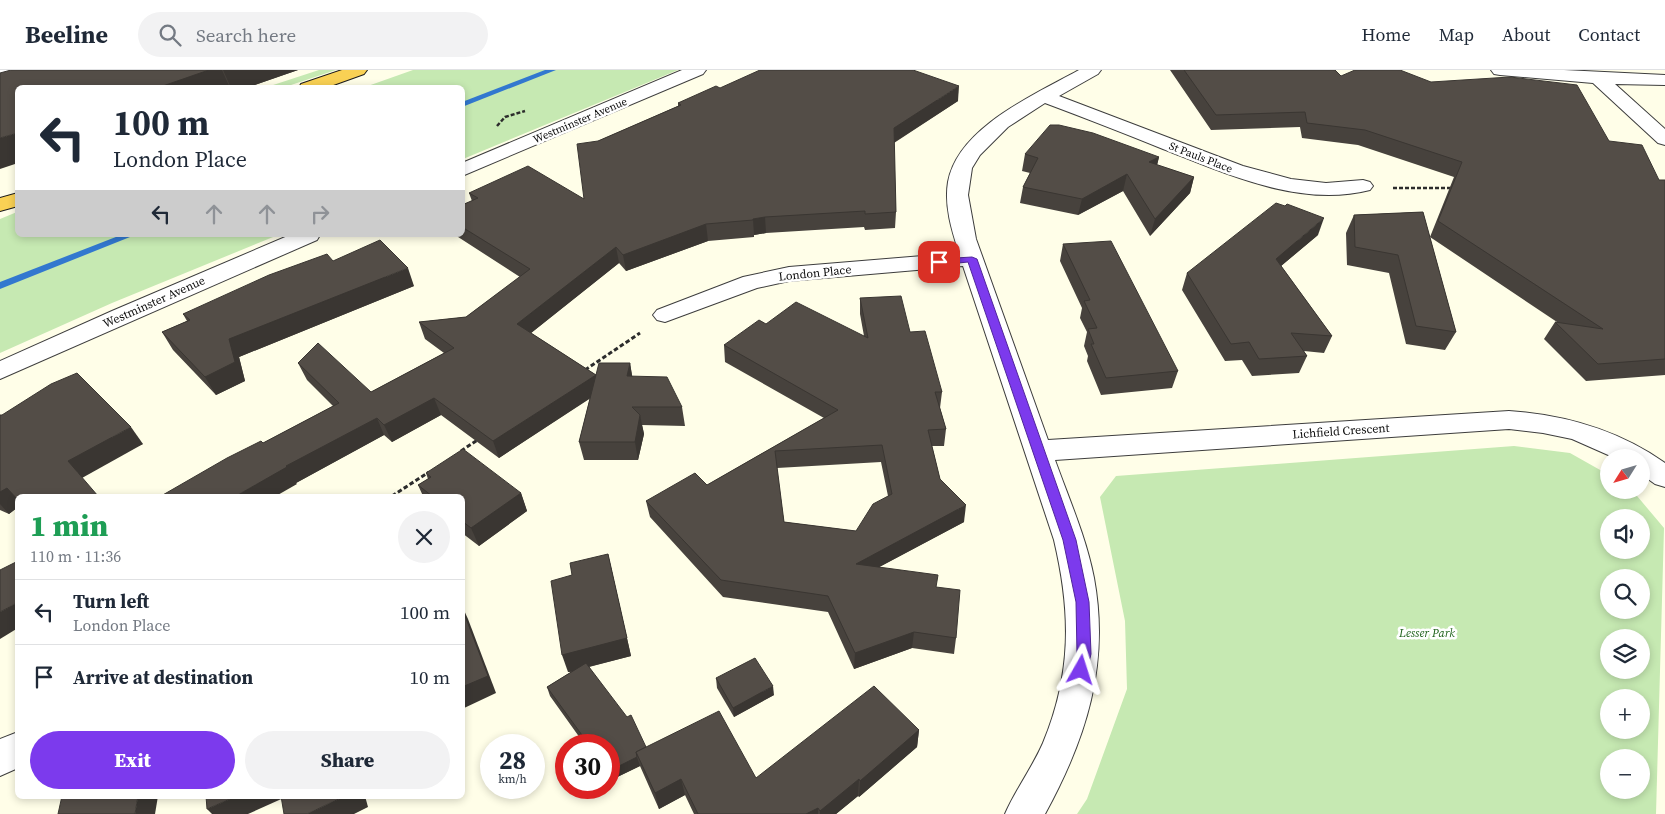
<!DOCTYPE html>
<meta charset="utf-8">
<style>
body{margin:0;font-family:"Source Serif 4",serif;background:#f2f2f3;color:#1f2937;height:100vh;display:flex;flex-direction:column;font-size:19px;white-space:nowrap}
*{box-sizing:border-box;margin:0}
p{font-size:16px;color:#747a83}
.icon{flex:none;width:28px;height:28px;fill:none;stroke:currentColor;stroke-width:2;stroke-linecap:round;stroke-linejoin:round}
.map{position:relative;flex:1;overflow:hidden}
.sheet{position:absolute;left:15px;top:424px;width:450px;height:305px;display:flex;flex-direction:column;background:#fff;border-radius:8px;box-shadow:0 2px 8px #0003}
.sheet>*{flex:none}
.hud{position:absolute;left:15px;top:15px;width:450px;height:152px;border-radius:8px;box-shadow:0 2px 8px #0003;background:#fff;color:#1f2937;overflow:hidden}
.needle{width:32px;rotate:233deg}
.fabs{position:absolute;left:1600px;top:379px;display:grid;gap:10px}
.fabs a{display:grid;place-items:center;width:50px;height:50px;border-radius:50%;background:#fff;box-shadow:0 2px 8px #0003;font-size:25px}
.speed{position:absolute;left:480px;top:664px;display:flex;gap:10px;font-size:25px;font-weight:700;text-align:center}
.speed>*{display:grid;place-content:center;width:65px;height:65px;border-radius:50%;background:#fff;box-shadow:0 2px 8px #0003;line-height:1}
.speed small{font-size:12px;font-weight:400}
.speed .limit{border:8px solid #d22;background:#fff;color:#111}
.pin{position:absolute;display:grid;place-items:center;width:42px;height:42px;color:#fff;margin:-21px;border-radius:10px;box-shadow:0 2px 8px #0006}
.me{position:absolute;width:55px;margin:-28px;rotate:6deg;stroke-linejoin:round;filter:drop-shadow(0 0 4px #0008)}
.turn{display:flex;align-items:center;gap:18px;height:105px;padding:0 15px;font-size:22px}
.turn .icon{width:65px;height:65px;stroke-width:2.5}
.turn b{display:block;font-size:35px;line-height:42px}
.lanes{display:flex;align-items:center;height:48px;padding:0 15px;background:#0003;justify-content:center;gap:25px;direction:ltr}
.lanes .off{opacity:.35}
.round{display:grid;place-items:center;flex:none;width:52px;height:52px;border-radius:26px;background:#f2f2f3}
.head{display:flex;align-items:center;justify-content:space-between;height:85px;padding:0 15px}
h1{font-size:30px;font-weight:800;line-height:38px;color:#1e9e55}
.cta{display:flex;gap:10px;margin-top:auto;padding:10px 15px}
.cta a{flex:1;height:58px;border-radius:30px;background:#7c3aed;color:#fff;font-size:20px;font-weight:800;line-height:58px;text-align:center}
.cta a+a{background:#f2f2f3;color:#1f2937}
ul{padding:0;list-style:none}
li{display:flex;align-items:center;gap:15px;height:65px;padding:0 15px;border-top:1px solid #e0e1e3}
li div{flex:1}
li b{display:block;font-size:19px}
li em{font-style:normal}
header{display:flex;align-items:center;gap:30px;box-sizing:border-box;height:70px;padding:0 25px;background:#fff;border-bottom:1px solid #e0e1e3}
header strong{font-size:24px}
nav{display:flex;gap:28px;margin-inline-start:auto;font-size:18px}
.search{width:350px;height:45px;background:#f2f2f3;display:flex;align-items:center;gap:12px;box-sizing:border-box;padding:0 18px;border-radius:28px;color:#747a83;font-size:19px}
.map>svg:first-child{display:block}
.green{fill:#c6e9b2;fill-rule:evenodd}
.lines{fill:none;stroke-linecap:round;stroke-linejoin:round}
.stream{fill:#3278cf;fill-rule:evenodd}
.minor-casing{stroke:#3d3d3d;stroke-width:2}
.trunk-casing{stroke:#1b1b1b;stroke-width:2}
.path-far1{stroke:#2c2c2c;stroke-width:2.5;stroke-dasharray:4 2;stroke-linecap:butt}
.path{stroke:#2c2c2c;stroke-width:3;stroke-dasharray:4.5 2.5;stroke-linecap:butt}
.minor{fill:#fff;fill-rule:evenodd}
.trunk{fill:#f9d154;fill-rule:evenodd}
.wall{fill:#47423d;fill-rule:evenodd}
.shaded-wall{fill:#3a3632}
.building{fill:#534d47;stroke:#3a3632;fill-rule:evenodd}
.route{fill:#7c3aed;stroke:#51269a}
.labels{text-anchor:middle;stroke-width:5;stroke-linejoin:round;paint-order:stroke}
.far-street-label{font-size:11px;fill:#0a0a0a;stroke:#fff}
.street-label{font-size:12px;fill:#0a0a0a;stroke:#fff}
.park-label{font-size:12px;font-style:italic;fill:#1f621b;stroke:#fff}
</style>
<header>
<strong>Beeline</strong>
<div class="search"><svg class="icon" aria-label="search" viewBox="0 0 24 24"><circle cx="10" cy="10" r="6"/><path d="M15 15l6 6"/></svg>Search here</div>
<nav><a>Home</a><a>Map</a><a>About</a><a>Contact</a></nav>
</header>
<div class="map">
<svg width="1665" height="744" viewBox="0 0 1665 744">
<rect width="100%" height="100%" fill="#fffee8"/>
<g class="green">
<polygon points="319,0 336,0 285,17 267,17"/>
<polygon points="413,0 678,0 463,89 462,18 365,17"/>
<polygon points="17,142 18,165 278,165 112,233 0,283 0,149"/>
<path d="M1514 376 1570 383 1609 405V420H1632L1664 458 1656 744H1077L1087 729 1127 619 1125 551 1100 427 1116 406ZM1609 448H1641V480H1609ZM1609 508H1641V540H1609ZM1609 568H1641V600H1609ZM1609 628H1641V660H1609ZM1609 688H1641V720H1609Z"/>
</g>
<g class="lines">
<g class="stream">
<polygon points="545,0 556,0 462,37 462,32"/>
<polygon points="121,165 135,165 0,219 0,212"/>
</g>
<g class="minor-casing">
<g id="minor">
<polygon points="0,0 12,0 9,4 0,6"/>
<polygon points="682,0 706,0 703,4 462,106 462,93"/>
<path d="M1079 0H1101L1098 4 1059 26 1243 96 1291 109 1326 113 1363 110 1370 112 1373 116 1370 120C1300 138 1227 104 1163 79 1124 63 1085 48 1045 33L1008 57 980 85 972 98 968 125 976 169 1048 370 1509 341C1566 345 1618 360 1665 393V417L1655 414 1641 404V388H1615L1572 369 1543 363 1509 359 1055 390C1069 429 1086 467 1094 508 1110 595 1086 669 1045 744H1005C1016 719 1032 698 1043 673 1072 603 1071 542 1054 470L963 196 789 211 757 218 665 252 657 250 653 245 657 240 743 207 789 197 959 183C952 161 944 136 948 112 958 57 1036 24 1079 0Z"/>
<polygon points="1491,0 1564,0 1665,5 1665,15 1615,14 1665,59 1665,75 1658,73 1593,13 1500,5 1494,4"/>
<polygon points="290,165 320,165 317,170 0,309 0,291 112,241"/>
<polygon points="18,662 18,698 0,706 0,669"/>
</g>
</g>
<g class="trunk-casing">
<g id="trunk">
<polygon points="342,0 367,0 364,4 325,18 299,18 301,14"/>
<polygon points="18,123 18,136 0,141 0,128"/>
</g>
</g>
<g class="path-far1">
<polyline points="497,56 505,47 525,41"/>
<polyline points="1393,118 1452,118"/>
</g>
<g class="path">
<polyline points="585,300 640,263"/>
<polyline points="461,381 479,369"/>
<polyline points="392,426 429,402"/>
</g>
<use href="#minor" class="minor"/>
<use href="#trunk" class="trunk"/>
</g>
<g class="wall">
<polygon points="11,0 298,0 246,18 18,18"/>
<polygon points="1170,0 1335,0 1341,6 1431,12 1609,71 1659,110 1665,110 1665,305 1586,311 1544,269 1555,252 1557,252 1430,167 1454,107 1358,75 1302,68 1300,57 1211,60"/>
<polygon points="720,18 958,31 894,73 896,142 895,158 865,160 864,157 766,163 754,165 754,167 708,171 626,201 619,193 531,263 596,305 630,293 632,306 682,337 685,356 642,355 644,364 638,390 584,390 579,372 590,328 499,388 441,345 392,372 384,365 296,413 297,414 263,373 333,336 307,310 298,293 371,322 444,283 425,269 419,252 466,247 520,207 455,165 462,165 462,135 472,131 469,123 584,129 598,71 678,36 678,33"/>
<polygon points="1025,84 1159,87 1157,95 1194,107 1190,123 1150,166 1123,121 1078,145 1020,133 1023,117 1030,103 1022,101"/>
<polygon points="1423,142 1456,262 1445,280 1406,274 1389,203 1347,195 1346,163 1354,145"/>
<polygon points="1318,165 1281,196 1332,266 1324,283 1304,281 1307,286 1299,303 1252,306 1242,290 1225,291 1182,220 1187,203"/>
<polygon points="1063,174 1178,301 1172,318 1101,325 1087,291 1088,286 1084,276 1087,262 1080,248 1082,238 1060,191"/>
<polygon points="333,191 414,216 239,287 245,311 216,325 173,280 162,262 187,251 183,244"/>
<path d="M860 228 910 262 942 322 940 338 946 359 944 376H932L940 409 964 452 879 497 936 517 956 568 954 584 912 578 854 599 828 542 723 527 650 447 646 431 707 415 824 348 725 292 724 275 766 254 864 266 860 244ZM881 392 888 426 856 461 784 452 777 398Z"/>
<polygon points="0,345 2,345 143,374 18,426 18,437 9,444 0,440"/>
<polygon points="426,403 521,423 527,441 479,476 462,463 462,426 423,426 418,415 428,409"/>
<polygon points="608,484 631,586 589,597 646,677 756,708 919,660 917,677 859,727 858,726 836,744 694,744 685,725 659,739 640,696 609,711 609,675 585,675 550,626 547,617 571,602 568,602 572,505"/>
<polygon points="716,608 774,625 734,647 717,618"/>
</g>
<g class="shaded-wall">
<polygon points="209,0 222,0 230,18 157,18"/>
<polygon points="223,0 298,0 246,18 231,18"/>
<polygon points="959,16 958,31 893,73 894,58"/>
<polygon points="18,63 18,93 0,99 0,68"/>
<polygon points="1159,87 1155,103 1149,92"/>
<polygon points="1127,104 1123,121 1078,145 1082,129"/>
<polygon points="1194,107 1190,123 1150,166 1155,149"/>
<polygon points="765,147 766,163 754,165 753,149"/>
<polygon points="1324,148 1318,165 1269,206 1276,189"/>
<polygon points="706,154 708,171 626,201 623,185"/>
<polygon points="616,177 619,193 521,271 517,254"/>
<polygon points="408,198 414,216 239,287 245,311 216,325 205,307 229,269"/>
<polygon points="630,293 633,311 627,306"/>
<polygon points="596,305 600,322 499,388 493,371"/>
<polygon points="434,328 441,345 392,372 384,355"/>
<polygon points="640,345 644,364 638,390 635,372"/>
<polygon points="377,348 384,365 296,413 297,414 276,426 236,426 286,396"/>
<polygon points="131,357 143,374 82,408 68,391"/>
<polygon points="7,418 18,430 18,437 9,444 0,434 0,422"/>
<polygon points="521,423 527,441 479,476 471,458"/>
<polygon points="966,435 964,452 855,510 856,494"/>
<polygon points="608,484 631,586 568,602 562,585"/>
<polygon points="15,534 18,536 18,558 0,569 0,542"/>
<polygon points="462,536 468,549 496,623 462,639"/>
<polygon points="914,562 912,578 854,599 855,583"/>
<polygon points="773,616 774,625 734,647 733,638"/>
<polygon points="919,660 917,677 859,727 860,711"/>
<polygon points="637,687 640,696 609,711 609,701"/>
<polygon points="681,709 685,725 659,739 655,723"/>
<polygon points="859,709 858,726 836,744 820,744 820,741"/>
<polygon points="138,726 158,726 155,744 135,744"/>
<polygon points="237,726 288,726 248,744 212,744 207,739"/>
<polygon points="345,726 365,726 368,737 354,744 307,744"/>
<polygon points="818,738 818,744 806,744"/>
</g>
<g class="building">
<polygon points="11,0 209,0 157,18 18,18 18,63 0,68 0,3"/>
<polygon points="760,0 913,0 959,16 894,58 896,142 865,144 865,141 765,147 753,149 753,150 706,154 623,185 616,177 517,254 596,305 493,371 434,328 384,355 377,348 286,396 287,397 236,426 161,426 227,388 261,371 263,373 339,333 298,293 318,273 371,322 454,278 419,252 466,247 530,199 462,157 462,135 478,128 469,123 528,96 584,129 577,74 598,71 681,35 678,33 716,16 720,18"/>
<polygon points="1184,0 1335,0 1341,6 1355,0 1400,0 1431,12 1510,7 1577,15 1609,71 1642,75 1659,110 1665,110 1665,289 1598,294 1555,252 1603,259 1438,151 1462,92 1365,60 1307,53 1305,42 1216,45"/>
<polygon points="1050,55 1059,55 1093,63 1159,87 1149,92 1194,107 1155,149 1127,104 1082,129 1023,117 1038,88 1025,84"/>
<polygon points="1276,133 1285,136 1287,134 1324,148 1276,189 1332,266 1291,263 1307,286 1259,289 1249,272 1231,274 1187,203"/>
<polygon points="1423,142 1456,262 1416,256 1398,185 1355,177 1354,145"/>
<polygon points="380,170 408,198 229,269 235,292 205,307 162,262 190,250 183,244 269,205 327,184 333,191"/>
<polygon points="1111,171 1178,301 1106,308 1091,274 1094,274 1088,259 1097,258 1084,231 1090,230 1063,174"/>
<path d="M901 226 910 262 925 261 942 322H935L946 359 928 360 940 409 966 435 856 494 938 505 936 517 960 520 956 568 914 562 855 583 828 526 721 510 646 431 695 403 707 415 838 340 724 275 759 250 766 254 796 232 868 268 860 228ZM882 375 892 424 873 434 856 461 784 452 775 381Z"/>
<polygon points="599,293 630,293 627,306 667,307 682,337 632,337 640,345 635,372 579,372"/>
<polygon points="77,303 131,357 68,391 98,426 18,426 18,430 7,418 0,422 0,345 2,345 51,314"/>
<polygon points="463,379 521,423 471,458 462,451 462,426 432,426 418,415 431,407 426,403"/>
<polygon points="608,484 627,568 562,585 551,511 572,505 570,493"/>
<polygon points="18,491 18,537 15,534 0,542 0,500"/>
<polygon points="462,538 488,606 462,617"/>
<polygon points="755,588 773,616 733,638 716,608"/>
<polygon points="586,593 627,647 631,645 646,677 636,682 637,687 609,701 609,675 588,675 587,672 547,617"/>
<polygon points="874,616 919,660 860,711 859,709 820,741 818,738 806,744 698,744 681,709 655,723 636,682 719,641 756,708"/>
<polygon points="62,726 138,726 135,744 58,744"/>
<polygon points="206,726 237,726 207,739"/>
<polygon points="281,726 345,726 307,744 284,744"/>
</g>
<polygon class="route" points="972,187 977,189 1076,470 1089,532 1091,584 1086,605 1081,607 1076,605 1074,600 1077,584 1076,532 1063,470 968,192 939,195 934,192 939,189"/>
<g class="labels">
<g class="far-street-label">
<text transform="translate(580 50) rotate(-23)" y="4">Westminster Avenue</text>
<text transform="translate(1201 87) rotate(21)" y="4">St Pauls Place</text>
</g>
<g class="street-label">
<text transform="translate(815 203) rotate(-6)" y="4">London Place</text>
<text transform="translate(154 232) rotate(-24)" y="4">Westminster Avenue</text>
<text transform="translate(1341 361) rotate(-4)" y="4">Lichfield Crescent</text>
</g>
<g class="park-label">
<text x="1427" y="567">Lesser Park</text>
</g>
</g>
</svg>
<div class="fabs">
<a><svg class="needle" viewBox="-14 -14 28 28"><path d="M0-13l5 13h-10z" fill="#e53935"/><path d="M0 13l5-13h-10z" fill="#747a83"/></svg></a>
<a><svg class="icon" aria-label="sound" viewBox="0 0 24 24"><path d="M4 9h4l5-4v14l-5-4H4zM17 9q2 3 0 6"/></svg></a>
<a><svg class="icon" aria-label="search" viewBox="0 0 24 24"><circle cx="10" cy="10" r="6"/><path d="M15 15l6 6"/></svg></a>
<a><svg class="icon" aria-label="layers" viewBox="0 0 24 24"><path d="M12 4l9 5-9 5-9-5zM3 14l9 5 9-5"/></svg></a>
<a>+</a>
<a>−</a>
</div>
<div class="speed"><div>28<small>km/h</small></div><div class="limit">30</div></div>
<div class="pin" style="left:939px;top:192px;background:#d93025"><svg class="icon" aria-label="arrive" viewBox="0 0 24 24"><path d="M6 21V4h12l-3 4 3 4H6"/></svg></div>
<svg class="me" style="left:1081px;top:600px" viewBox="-20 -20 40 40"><path d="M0-17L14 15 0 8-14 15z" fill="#7c3aed" stroke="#fff" stroke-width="4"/></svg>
<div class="hud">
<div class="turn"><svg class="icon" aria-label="left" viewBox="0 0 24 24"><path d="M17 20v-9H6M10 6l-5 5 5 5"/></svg><div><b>100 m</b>London Place</div></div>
<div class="lanes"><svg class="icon" aria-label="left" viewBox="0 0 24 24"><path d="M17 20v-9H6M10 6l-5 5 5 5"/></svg><svg class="icon off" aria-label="ahead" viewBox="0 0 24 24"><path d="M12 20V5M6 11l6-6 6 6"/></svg><svg class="icon off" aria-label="ahead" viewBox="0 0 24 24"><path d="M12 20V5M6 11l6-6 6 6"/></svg><svg class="icon off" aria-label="right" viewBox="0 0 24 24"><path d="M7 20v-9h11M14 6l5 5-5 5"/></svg></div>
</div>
<section class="sheet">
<div class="head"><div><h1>1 min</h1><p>110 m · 11:36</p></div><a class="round"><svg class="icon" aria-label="close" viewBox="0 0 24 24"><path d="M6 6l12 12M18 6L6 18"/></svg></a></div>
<ul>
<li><svg class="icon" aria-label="left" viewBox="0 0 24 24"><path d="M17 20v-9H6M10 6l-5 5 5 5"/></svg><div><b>Turn left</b><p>London Place</p></div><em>100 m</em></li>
<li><svg class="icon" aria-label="arrive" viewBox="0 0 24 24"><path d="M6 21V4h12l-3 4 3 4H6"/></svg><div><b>Arrive at destination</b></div><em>10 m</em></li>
</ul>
<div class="cta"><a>Exit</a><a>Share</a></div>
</section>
</div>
